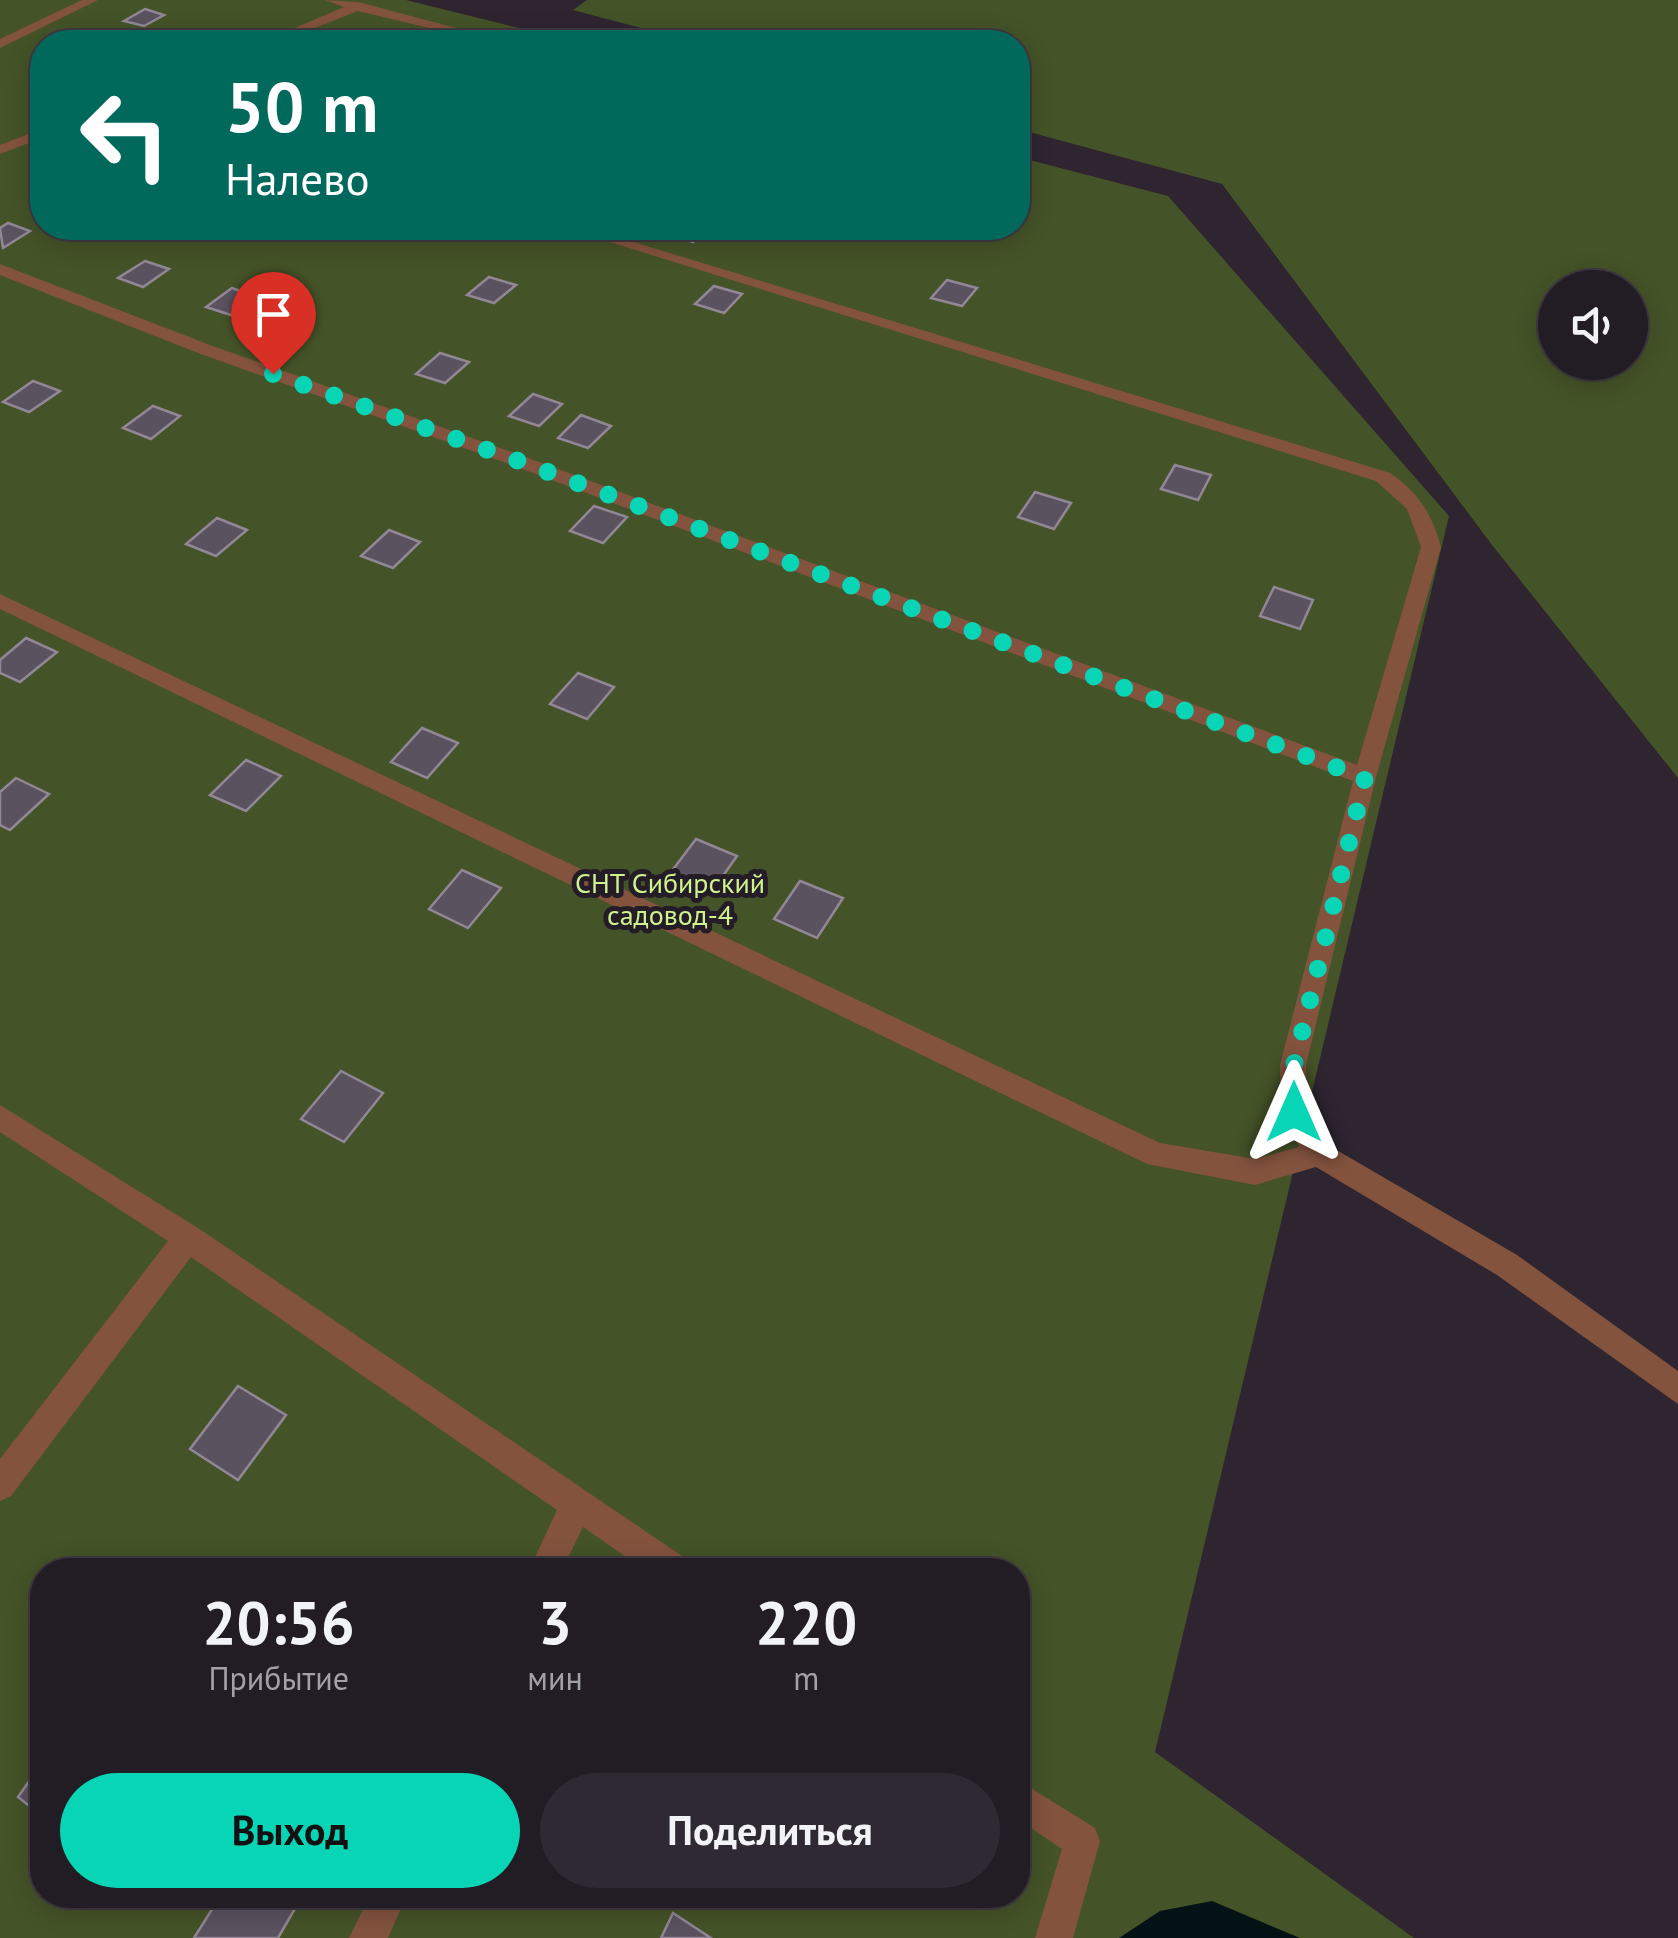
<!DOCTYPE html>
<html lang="ru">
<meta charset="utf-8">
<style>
body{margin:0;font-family:"PT Sans",sans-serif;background:#2e2932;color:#f1f3f6;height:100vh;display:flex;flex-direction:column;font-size:38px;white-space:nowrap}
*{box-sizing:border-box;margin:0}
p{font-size:32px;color:#a2a1a7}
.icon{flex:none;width:55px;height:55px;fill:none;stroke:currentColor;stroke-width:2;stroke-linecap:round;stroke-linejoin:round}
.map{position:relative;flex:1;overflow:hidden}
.side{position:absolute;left:30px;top:1558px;width:1000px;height:350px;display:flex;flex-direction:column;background:#221c25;border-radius:40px;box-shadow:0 5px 25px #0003,0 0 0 2px #3f3a42}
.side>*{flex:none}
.banner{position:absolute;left:30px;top:30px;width:1000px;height:210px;border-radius:40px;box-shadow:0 5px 25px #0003,0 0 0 2px #3f3a42;background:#00695c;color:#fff;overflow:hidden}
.controls{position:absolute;left:1538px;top:270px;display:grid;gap:20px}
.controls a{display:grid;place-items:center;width:110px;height:110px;border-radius:50%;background:#221c25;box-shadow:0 5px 25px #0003,0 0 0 2px #3f3a42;font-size:50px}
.pin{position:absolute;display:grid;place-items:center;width:85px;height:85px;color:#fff;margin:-102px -42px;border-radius:50% 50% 50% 0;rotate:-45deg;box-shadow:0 0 10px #0007}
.pin .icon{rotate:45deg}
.me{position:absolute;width:110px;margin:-55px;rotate:0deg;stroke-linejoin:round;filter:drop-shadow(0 0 8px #0008)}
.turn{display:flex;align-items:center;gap:35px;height:210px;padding:0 30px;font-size:45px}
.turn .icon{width:130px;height:130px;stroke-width:2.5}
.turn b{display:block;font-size:70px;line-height:85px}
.eta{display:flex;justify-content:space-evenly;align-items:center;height:170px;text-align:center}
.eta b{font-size:60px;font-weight:600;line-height:70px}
.action{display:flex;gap:20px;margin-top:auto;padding:20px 30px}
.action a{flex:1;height:115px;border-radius:60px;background:#08d5b5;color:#111;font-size:40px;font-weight:600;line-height:115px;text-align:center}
.action a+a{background:#2e2932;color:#f1f3f6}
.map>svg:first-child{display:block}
.green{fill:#455328;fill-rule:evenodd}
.water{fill:#051215}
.building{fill:#5b5260;stroke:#918796;stroke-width:2.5}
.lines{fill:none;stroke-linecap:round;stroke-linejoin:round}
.service{fill:#83533e;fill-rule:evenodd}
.route{stroke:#08d5b5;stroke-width:18;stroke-dasharray:0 32.4}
.labels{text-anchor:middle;stroke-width:10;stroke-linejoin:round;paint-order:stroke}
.park-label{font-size:28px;fill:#d0f28e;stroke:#241c27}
</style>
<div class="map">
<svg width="1678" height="1938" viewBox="0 0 1678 1938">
<rect width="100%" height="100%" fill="#2e2531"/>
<g class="green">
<path d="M0 0H406L575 42H42V228H1018V157L1168 196 1449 516 1155 1752 1414 1938H0ZM42 1570H1018V1895H42Z"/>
<path d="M587 0H1678V778L1492 545 1222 184 1018 129V42H694L573 10ZM1555 288H1630V362H1555Z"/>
</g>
<polygon class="water" points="1212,1901 1300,1938 1119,1938 1160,1911"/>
<g class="building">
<polygon points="145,9 164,15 144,26 124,21"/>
<polygon points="8,223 30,231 3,248 0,228"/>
<polygon points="673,228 708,228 693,242 666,234"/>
<polygon points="145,261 169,269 143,287 118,278"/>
<polygon points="489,277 516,285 494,303 467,295"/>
<polygon points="947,280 977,288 962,306 931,298"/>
<polygon points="714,286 742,294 724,313 695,304"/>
<polygon points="232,288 257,297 231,315 206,307"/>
<polygon points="440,353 469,362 445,383 416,374"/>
<polygon points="33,381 60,391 29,412 3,402"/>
<polygon points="533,394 562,404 539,426 509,416"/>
<polygon points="153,406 180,416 151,439 123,428"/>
<polygon points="581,415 611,426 588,448 558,438"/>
<polygon points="1175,465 1211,475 1198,500 1161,489"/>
<polygon points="1035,492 1071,503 1054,529 1018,517"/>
<polygon points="594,506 627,517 603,543 570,531"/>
<polygon points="217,518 247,530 216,556 186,544"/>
<polygon points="389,530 420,542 393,568 361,556"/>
<polygon points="1274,587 1313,600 1300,629 1260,616"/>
<polygon points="26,638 57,652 20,682 0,673 0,660"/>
<polygon points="578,673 614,687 587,719 550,704"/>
<polygon points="422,728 458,743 427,778 391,762"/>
<polygon points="246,760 281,776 246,811 210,795"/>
<polygon points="16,778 49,794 10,830 0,825 0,792"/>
<polygon points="696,839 737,856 710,894 668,876"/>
<polygon points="462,870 501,888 468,928 429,909"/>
<polygon points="800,881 843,898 817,938 774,919"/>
<polygon points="341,1071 383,1093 344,1142 301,1119"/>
<polygon points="238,1386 286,1415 238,1480 190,1449"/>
<polygon points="42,1763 42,1816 18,1797"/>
<polygon points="221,1895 293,1895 300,1900 278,1938 194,1938"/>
<polygon points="673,1913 711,1938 661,1938"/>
</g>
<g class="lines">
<g class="service">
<polygon points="82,0 98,0 0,48 0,39"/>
<polygon points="325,0 358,2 509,42 488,42 358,11 279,42 262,42 344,7"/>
<polygon points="42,129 42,138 0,154 0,145"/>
<path d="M565 228H588L1390 473C1418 492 1432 514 1441 547L1376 777 1306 1065 1307 1110 1328 1145 1517 1255 1678 1371V1404L1497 1275 1316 1167 1255 1185 1147 1164 0 609V594L1160 1143 1255 1159 1299 1147 1281 1112 1280 1065 1353 781 509 464 198 353 0 275V264L210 345 523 456 1357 765 1421 547 1407 509 1376 481Z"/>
<polygon points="0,1105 198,1228 685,1558 689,1570 645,1570 583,1527 562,1570 529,1570 557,1510 191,1257 11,1496 0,1501 0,1459 168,1241 0,1132"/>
<polygon points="1018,1780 1095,1828 1100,1841 1073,1938 1035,1938 1062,1849 1018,1819"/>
<polygon points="370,1895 407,1895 388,1938 349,1938"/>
</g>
</g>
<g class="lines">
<polyline class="route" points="273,374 516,460 1365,778 1294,1065 1294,1112"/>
</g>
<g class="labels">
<g class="park-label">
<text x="670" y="893">СНТ Сибирский<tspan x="670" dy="32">садовод-4</tspan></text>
</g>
</g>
</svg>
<div class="controls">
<a><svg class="icon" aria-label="sound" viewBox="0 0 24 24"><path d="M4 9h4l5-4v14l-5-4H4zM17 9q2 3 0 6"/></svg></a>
</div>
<div class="pin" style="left:273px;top:374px;background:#d93025"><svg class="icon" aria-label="arrive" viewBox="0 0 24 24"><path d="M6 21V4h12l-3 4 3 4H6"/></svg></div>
<svg class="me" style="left:1294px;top:1112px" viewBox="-20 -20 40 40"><path d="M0-17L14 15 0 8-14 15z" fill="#08d5b5" stroke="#fff" stroke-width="4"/></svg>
<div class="banner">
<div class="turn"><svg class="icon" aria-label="left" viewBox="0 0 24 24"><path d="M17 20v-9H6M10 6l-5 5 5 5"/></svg><div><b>50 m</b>Налево</div></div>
</div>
<section class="side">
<div class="eta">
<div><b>20:56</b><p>Прибытие</p></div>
<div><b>3</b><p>мин</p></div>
<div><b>220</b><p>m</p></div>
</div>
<div class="action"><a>Выход</a><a>Поделиться</a></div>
</section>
</div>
